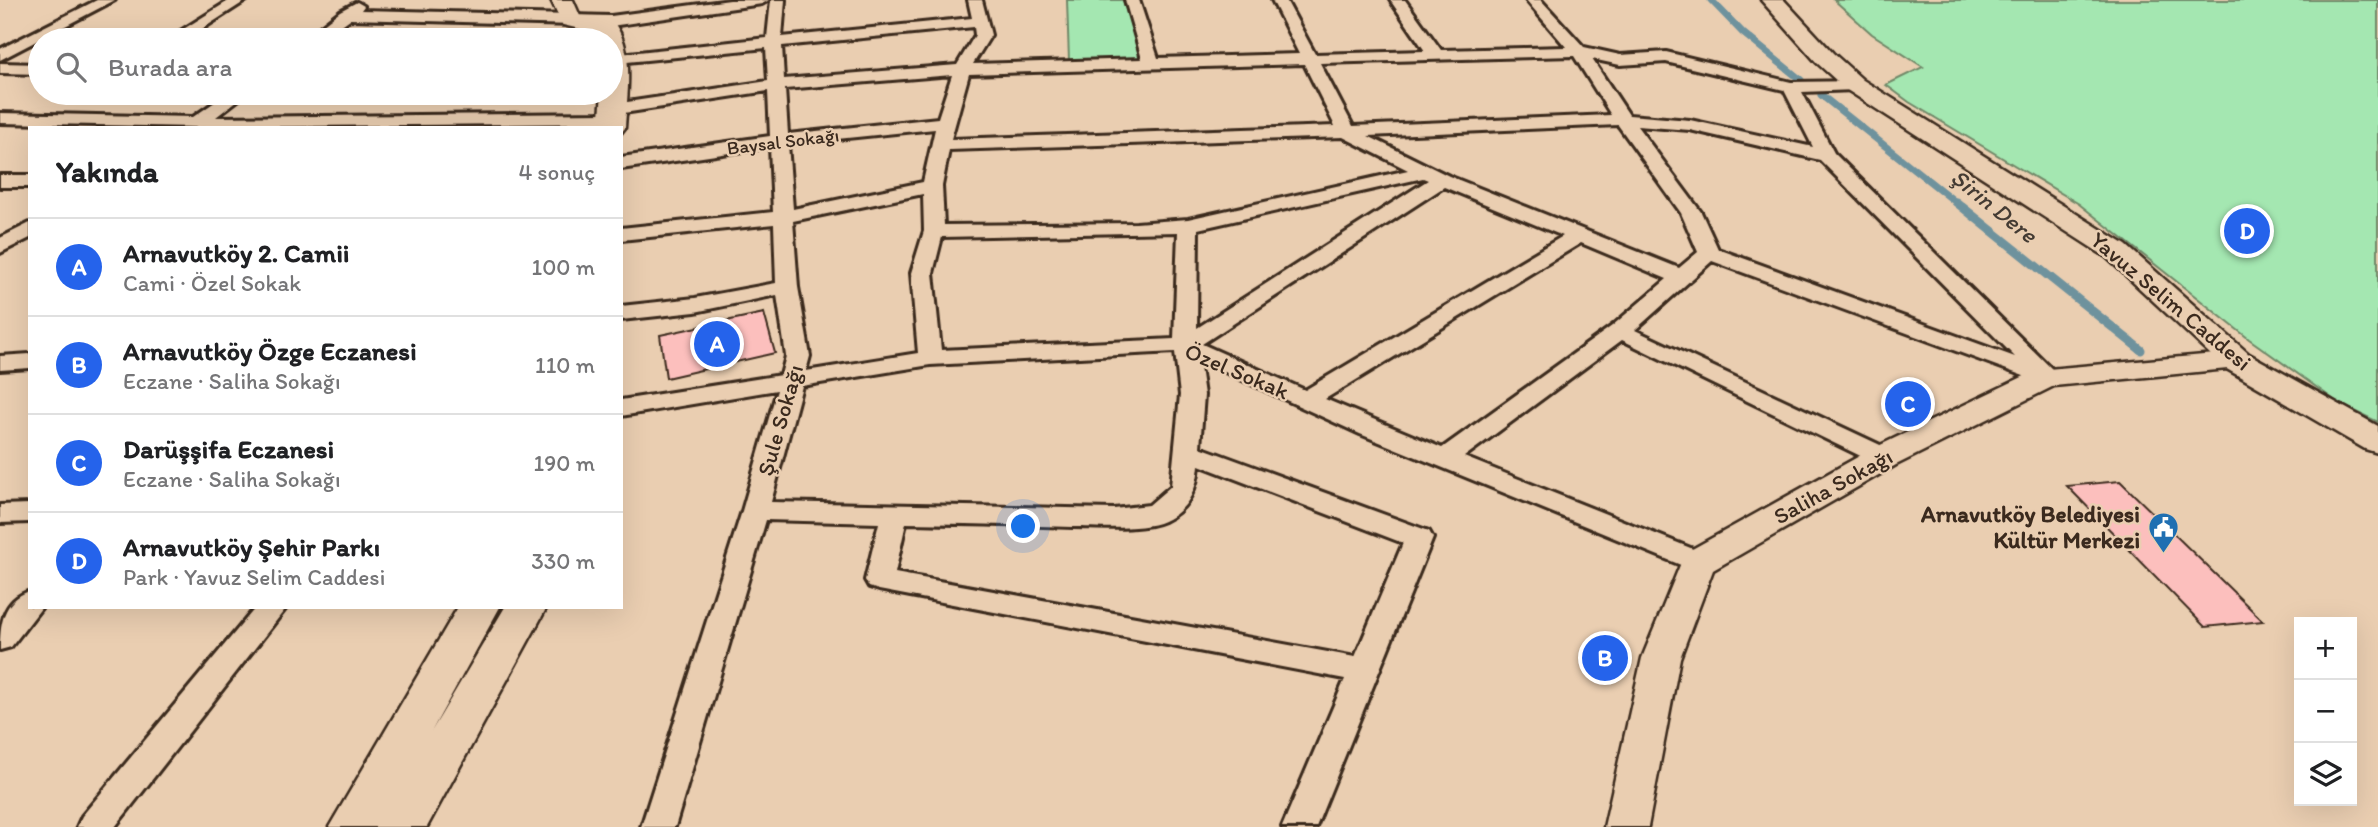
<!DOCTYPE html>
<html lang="tr">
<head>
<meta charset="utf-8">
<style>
  :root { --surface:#fff; --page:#f2f2f2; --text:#202124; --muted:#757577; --line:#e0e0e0; --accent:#2563eb }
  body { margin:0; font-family:Itim,sans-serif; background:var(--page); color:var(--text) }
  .controls { position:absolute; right:21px; bottom:21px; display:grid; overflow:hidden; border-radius:0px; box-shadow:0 7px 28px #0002 }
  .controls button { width:63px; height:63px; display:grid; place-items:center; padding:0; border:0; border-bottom:2px solid var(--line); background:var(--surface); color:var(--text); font:35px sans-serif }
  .you { position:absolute; left:1024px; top:527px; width:24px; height:24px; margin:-18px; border:5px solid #fff; border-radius:50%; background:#1a73e8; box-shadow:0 0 0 10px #1a73e833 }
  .badge { display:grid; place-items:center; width:46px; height:46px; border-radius:50%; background:var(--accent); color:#fff; font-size:23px; font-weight:700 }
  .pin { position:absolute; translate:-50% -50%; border:4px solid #fff; box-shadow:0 2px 7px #0006 }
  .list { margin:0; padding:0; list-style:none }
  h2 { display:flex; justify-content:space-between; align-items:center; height:91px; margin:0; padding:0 28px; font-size:30px }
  h2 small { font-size:23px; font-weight:400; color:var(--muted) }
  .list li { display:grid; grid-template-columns:46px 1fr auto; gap:21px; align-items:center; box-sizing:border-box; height:98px; padding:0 28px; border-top:2px solid var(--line) }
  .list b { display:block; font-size:26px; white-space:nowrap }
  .list p { margin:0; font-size:23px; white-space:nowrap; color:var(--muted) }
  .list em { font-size:23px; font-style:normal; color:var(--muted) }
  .icon { flex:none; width:38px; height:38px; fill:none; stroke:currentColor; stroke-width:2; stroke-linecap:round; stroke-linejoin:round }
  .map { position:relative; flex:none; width:2378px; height:827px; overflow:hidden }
  .search { position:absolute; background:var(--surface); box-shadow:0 7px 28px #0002; left:28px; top:28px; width:595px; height:77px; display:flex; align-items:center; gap:18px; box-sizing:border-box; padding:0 24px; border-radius:38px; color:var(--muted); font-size:26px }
  .panel { position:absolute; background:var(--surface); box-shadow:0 7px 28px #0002; left:28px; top:126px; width:595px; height:483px; border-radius:0px }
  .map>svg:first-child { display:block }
  .green { fill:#a4e7b1; stroke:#708868; stroke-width:2 }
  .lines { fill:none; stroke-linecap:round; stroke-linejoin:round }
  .stream-far1 { stroke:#6e929d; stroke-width:7 }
  .stream { stroke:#6e929d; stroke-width:9 }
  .building { fill:#fcbfbd; stroke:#3b2a1e; stroke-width:2 }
  .minor-casing { stroke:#3b2a1e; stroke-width:6 }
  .tertiary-casing { stroke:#3b2a1e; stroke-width:5 }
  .secondary-casing { stroke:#3b2a1e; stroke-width:5 }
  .minor { fill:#eaceb1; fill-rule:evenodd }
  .tertiary { fill:#eaceb1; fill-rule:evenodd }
  .secondary { fill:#eaceb1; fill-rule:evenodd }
  .labels { text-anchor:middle; stroke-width:5; stroke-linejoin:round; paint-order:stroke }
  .far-street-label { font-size:19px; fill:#3b2a1e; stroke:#eaceb1 }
  .street-label { font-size:23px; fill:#3b2a1e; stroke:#eaceb1 }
  .poi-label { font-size:23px; font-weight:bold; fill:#3b2a1e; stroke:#eaceb1; text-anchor:end }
  .water-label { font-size:24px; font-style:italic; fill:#443b33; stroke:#eaceb1 }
</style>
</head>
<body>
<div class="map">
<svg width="2378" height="827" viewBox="0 0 2378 827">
  <rect width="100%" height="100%" fill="#eaceb1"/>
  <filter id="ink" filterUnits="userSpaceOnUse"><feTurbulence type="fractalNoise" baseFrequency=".0143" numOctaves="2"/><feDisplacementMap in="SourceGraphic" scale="14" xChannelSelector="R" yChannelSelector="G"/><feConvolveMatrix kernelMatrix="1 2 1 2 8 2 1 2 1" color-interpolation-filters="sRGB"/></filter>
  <g filter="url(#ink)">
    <g class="green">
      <polygon points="1067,0 1123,0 1141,59 1069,61"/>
      <polygon points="1834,0 2378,0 2378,422 2340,404 2249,339 2079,204 1909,102 1886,85 1923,67 1872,34"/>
    </g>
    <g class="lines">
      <g class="stream-far1">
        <polyline points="1711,0 1743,33 1801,80"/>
        <polyline points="1821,95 1958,204"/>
      </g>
      <polyline class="stream" points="1956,202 2141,350"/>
    </g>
    <g class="building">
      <polygon points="764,313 775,353 666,378 660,335"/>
      <polygon points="2120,481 2263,621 2205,627 2067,486"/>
    </g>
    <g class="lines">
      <defs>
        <g id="minor">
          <polygon points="97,0 115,0 0,60 0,49"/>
          <polygon points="230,0 247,0 185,40 166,40"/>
          <polygon points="730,0 769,0 762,4 611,26 350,19 321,40 303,40 340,11 357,2 364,6 361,10 611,16"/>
          <path d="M771,0H785L782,37L972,18L968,0H982L991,35L973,64L1142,59L1125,0H1139L1158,58L1299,54L1272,0H1286L1315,54L1425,51L1390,0H1405L1441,50L1566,47L1526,0H1541L1584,47L1620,55L1666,52L1791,82L1861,81L1863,85L1861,89L1855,90L1802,92L1834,153L2060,377L2056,382H2040L1712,261L1635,330L1893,451L1897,457L1893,463L1884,465L1875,463L1622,340L1464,457L1708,555L1712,562L1708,569L1698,572L1360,434L1199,360L1204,395L1200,447L1429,531L1433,538L1316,827H1282L1345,679L879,590L869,587L865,580L879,523L766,520L675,827H641L742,511L777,390L621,416V400L781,375L786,356L777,295L695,312L621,320V306L695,298L776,283L774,224L621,240V228L773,212L770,147L621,169V157L770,136L768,91L617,114L622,118L613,123L197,127L0,123V113L193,117L228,93H247L216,117L608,113L605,109L614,104L768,81L766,48L617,63L611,61V55L767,38ZM974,27L975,35L957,65L784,79L782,46ZM1574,56L1611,115L1353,126L1320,63ZM1592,59L1620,65L1666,62L1784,90L1813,147L1690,120L1629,115ZM1304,64L1335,126L951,139L969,74ZM952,75L938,118L788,134L785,89ZM1618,125L1681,213L1698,252L1679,268L1449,176L1368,136ZM1637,126L1690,130L1820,160L2015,357L1718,249L1701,212ZM935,129L923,182L793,209L788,144ZM1343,137L1408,170L1188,219L1136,223L944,225L942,186L949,150ZM1423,178L1428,180L1197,328L1198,229ZM1444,187L1563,236L1305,390L1202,344ZM923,194L924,231L911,273L918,353L806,371L810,356L798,287L793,221ZM1178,232L1174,339L941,350L933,273L942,237ZM1581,243L1667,279L1612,326L1442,448L1325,399ZM1175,352L1180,395L1171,486L1149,505L1114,509L771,502L802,386L930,365ZM1199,465L1403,543L1355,657L895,573L906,523C962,524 1017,525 1073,527C1097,527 1142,531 1164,521C1188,510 1197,490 1199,465Z"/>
          <polygon points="0,63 40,64 40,74 0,73"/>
          <rect x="0" y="175" width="30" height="12"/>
          <polygon points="30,223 30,238 0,253 0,238"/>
          <polygon points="30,354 30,368 0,370 0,356"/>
          <polygon points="30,504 30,522 0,523 0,505"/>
          <path d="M30,591V607H42L11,647L0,650C0,625 2,600 30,591Z"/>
          <polygon points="256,607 287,607 115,827 77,827 82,816"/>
        </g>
        <polygon id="tertiary" points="2237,352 2248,355 2252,361 2248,367 2054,386 1896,465 1713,570 1680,658 1648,827 1604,827 1642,658 1685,553 1872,449 2037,370"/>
        <g id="secondary">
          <path d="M551,0H573L580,16L615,24C635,54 627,94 625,128L621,133V128H599L602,93H611V40H600L597,33L563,25Z"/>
          <polygon points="1761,0 1784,0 1833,53 1863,80 2126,245 2249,354 2378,426 2378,453 2365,449 2225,368 2106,257 1847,90 1817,63"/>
          <polygon points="458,607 500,607 431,732 505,607 547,607 427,827 329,827"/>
        </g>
      </defs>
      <use href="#minor" class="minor-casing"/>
      <use href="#tertiary" class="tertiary-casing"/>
      <use href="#secondary" class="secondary-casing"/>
      <use href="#minor" class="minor"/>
      <use href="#tertiary" class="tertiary"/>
      <use href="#secondary" class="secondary"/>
    </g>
  </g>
  <defs>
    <symbol id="civic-pin" viewBox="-11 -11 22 30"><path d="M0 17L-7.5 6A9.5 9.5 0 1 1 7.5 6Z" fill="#1f6fb2" stroke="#eaceb1"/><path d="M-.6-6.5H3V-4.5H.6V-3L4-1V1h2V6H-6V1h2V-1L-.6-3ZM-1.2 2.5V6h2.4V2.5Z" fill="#fff"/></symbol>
  </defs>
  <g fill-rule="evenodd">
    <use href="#civic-pin" x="2146" y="510" width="35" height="47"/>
  </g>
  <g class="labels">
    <g class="far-street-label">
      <text transform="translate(783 141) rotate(-7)" y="7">Baysal Sokağı</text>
    </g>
    <g class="street-label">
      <text transform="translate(2171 301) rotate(40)" y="8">Yavuz Selim Caddesi</text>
      <text transform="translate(1237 371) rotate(23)" y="8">Özel Sokak</text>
      <text transform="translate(780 420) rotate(-74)" y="8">Şule Sokağı</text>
      <text transform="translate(1833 486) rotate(-29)" y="8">Saliha Sokağı</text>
    </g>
    <g class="poi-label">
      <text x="2140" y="522">Arnavutköy Belediyesi<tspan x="2140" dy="26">Kültür Merkezi</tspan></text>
    </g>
    <g class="water-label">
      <text transform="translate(1994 206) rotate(39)" y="8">Şirin Dere</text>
    </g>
  </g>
</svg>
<div class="controls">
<button>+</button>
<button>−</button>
<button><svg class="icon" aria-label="layers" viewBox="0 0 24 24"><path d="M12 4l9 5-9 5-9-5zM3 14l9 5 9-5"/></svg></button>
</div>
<div class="you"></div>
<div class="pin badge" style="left:717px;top:344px">A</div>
<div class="pin badge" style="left:1605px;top:658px">B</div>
<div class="pin badge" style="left:1908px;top:404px">C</div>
<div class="pin badge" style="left:2247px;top:231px">D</div>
<div class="search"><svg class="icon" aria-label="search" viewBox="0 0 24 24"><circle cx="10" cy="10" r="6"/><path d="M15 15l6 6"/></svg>Burada ara</div>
<section class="panel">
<h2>Yakında<small>4 sonuç</small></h2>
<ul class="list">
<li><span class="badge">A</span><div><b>Arnavutköy 2. Camii</b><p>Cami · Özel Sokak</p></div><em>100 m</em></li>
<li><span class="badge">B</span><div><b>Arnavutköy Özge Eczanesi</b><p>Eczane · Saliha Sokağı</p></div><em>110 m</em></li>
<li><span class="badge">C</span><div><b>Darüşşifa Eczanesi</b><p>Eczane · Saliha Sokağı</p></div><em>190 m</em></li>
<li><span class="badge">D</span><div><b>Arnavutköy Şehir Parkı</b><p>Park · Yavuz Selim Caddesi</p></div><em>330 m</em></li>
</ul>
</section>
</div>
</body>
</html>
